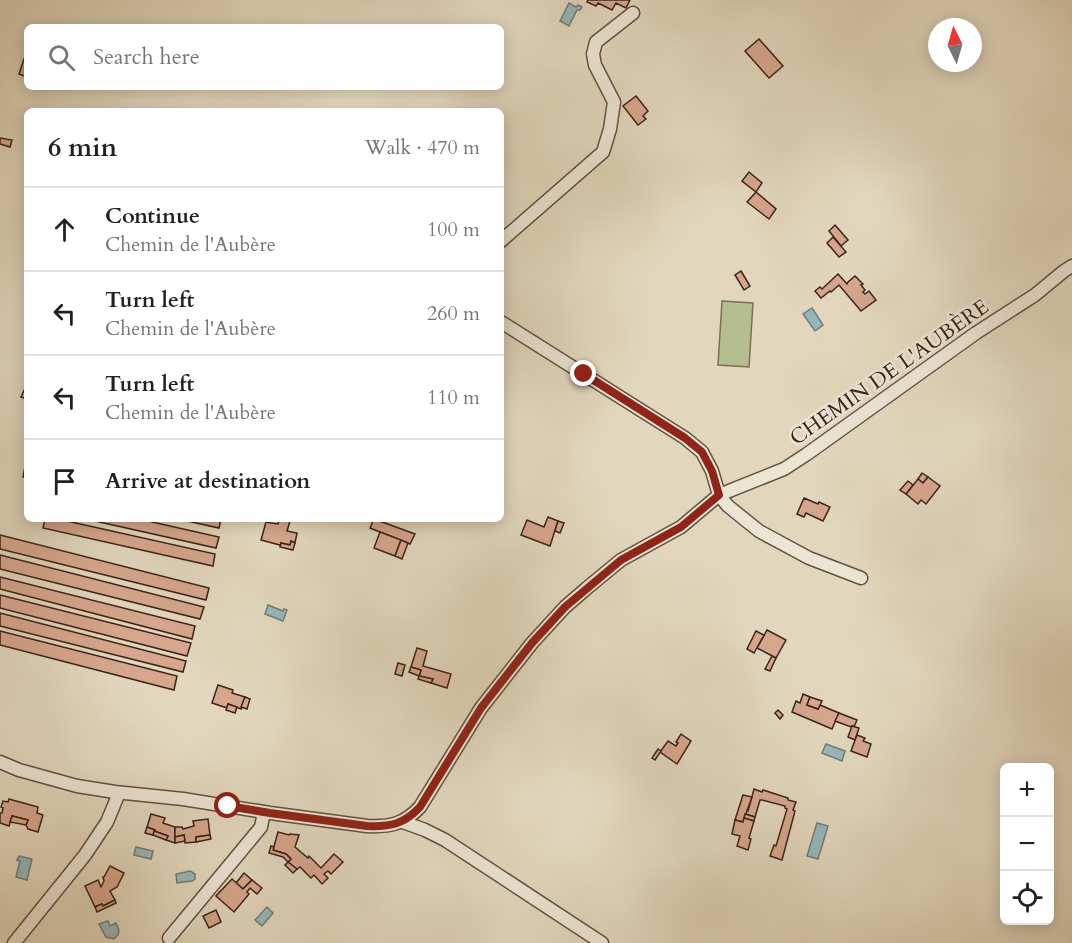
<!DOCTYPE html>
<html lang="en">
<head>
<meta charset="utf-8">
<style>
  :root { --surface:#fff; --page:#f2f2f2; --text:#202124; --muted:#757577; --line:#e0e0e0 }
  body { margin:0; font-family:Cardo,serif; background:var(--page); color:var(--text) }
  .controls { position:absolute; right:18px; bottom:18px; display:grid; overflow:hidden; border-radius:9px; box-shadow:0 3px 15px #0003 }
  .controls button { width:54px; height:54px; display:grid; place-items:center; padding:0; border:0; border-bottom:2px solid var(--line); background:var(--surface); color:var(--text); font:30px sans-serif }
  .compass { position:absolute; left:928px; top:18px; width:54px; height:54px; border-radius:50%; background:var(--surface); box-shadow:0 3px 15px #0003; rotate:355deg }
  .stop { position:absolute; width:18px; height:18px; margin:-14px; border:4px solid #8f2418; border-radius:50%; background:#fff }
  .stop.end { background:#8f2418; border-color:#fff; box-shadow:0 2px 6px #0008 }
  .list { margin:0; padding:0; list-style:none }
  h2 { display:flex; justify-content:space-between; align-items:center; height:78px; margin:0; padding:0 24px; font-size:26px }
  h2 small { font-size:20px; font-weight:400; color:var(--muted) }
  .list li { display:grid; grid-template-columns:39px 1fr auto; gap:18px; align-items:center; box-sizing:border-box; height:84px; padding:0 24px; border-top:2px solid var(--line) }
  .list b { display:block; font-size:22px; white-space:nowrap }
  .list p { margin:0; font-size:20px; white-space:nowrap; color:var(--muted) }
  .list em { font-size:20px; font-style:normal; color:var(--muted) }
  .icon { flex:none; width:33px; height:33px; fill:none; stroke:currentColor; stroke-width:2; stroke-linecap:round; stroke-linejoin:round }
  .map { position:relative; flex:none; width:1072px; height:943px; overflow:hidden }
  .search { position:absolute; background:var(--surface); box-shadow:0 3px 15px #0003; left:24px; top:24px; width:480px; height:66px; display:flex; align-items:center; gap:15px; box-sizing:border-box; padding:0 21px; border-radius:9px; color:var(--muted); font-size:22px }
  .panel { position:absolute; background:var(--surface); box-shadow:0 3px 15px #0003; left:24px; top:108px; width:480px; height:414px; border-radius:9px }
  .map>svg:first-child { display:block }
  .green { fill:#b4be90; stroke:#787054; stroke-width:1.5 }
  .water { fill:#97b8b9; stroke:#727c79; stroke-width:1.5 }
  .building { fill:#d6a68d; stroke:#3b2318; stroke-width:1.5 }
  .lines { fill:none; stroke-linecap:round; stroke-linejoin:round }
  .minor-casing { stroke:#655041; stroke-width:15 }
  .minor { stroke:#ece5d4; stroke-width:12 }
  .route { stroke:#8f2418; stroke-width:8 }
  .labels { text-anchor:middle; stroke-width:5; stroke-linejoin:round; paint-order:stroke }
  .street-label { font-size:21px; fill:#3b2318; stroke:#ece5d4 }
</style>
</head>
<body>
<div class="map">
<svg width="1072" height="943" viewBox="0 0 1072 943">
  <rect width="100%" height="100%" fill="#e2d7bd"/>
  <filter id="stains"><feTurbulence type="fractalNoise" baseFrequency=".00333" numOctaves="4"/><feColorMatrix values="0 0 0 0 .2 0 0 0 0 .09 0 0 0 0 .02 0 0 0 .5 -.17"/></filter>
  <radialGradient id="worn" r=".72"><stop offset=".6" stop-color="#630" stop-opacity="0"/><stop offset="1" stop-color="#630" stop-opacity=".3"/></radialGradient>
  <polygon class="green" points="722,301 753,303 749,367 718,365"/>
  <g class="water">
    <polygon points="569,3 576,7 578,5 582,7 580,10 577,10 569,26 560,21"/>
    <polygon points="812,308 823,325 815,331 803,314"/>
    <polygon points="268,605 283,611 284,609 287,610 283,621 265,614"/>
    <polygon points="826,744 845,751 842,761 822,753"/>
    <polygon points="817,823 828,826 818,859 807,856"/>
    <polygon points="136,847 153,851 151,859 134,855"/>
    <polygon points="19,856 32,859 27,880 16,877 20,861 17,860"/>
    <polygon points="190,871 195,874 195,879 192,881 177,883 176,874"/>
    <polygon points="267,907 273,913 262,926 255,920"/>
    <polygon points="108,921 110,926 116,923 119,930 118,935 114,939 106,937 99,924"/>
  </g>
  <g class="building">
    <polygon points="588,0 630,0 626,8 616,3 612,10 598,3 596,6 587,2"/>
    <polygon points="759,39 783,66 769,78 745,51"/>
    <polygon points="24,59 27,60 27,77 19,74"/>
    <polygon points="636,96 648,111 643,116 646,119 638,125 623,106"/>
    <polygon points="0,138 12,140 10,147 0,144"/>
    <polygon points="749,172 762,183 756,192 742,181"/>
    <polygon points="756,192 776,209 769,219 747,202"/>
    <polygon points="835,225 848,240 841,246 829,231"/>
    <polygon points="833,237 846,252 839,257 827,243"/>
    <polygon points="741,271 750,286 744,290 735,275"/>
    <polygon points="838,274 847,284 848,282 855,276 863,284 861,285 865,290 863,292 865,294 869,291 876,300 861,311 839,285 831,292 830,291 821,298 815,291 820,287 822,289"/>
    <polygon points="27,384 27,399 21,397"/>
    <polygon points="27,456 27,478 23,477"/>
    <polygon points="922,473 928,477 923,483 918,479"/>
    <polygon points="928,477 940,486 926,504 921,500 918,504 906,494 918,479 923,483"/>
    <polygon points="908,481 913,485 906,494 900,490"/>
    <polygon points="804,498 818,504 819,502 830,507 823,521 806,513 804,517 797,514"/>
    <polygon points="548,517 558,521 550,546 521,535 527,520 544,527"/>
    <polygon points="45,519 58,519 215,554 213,566 43,528"/>
    <polygon points="86,519 139,519 219,537 216,548"/>
    <polygon points="178,519 221,519 219,528"/>
    <polygon points="279,519 290,521 287,531 297,533 295,543 291,541 290,545 281,543 280,545 261,540 266,522 278,524"/>
    <polygon points="374,519 415,534 410,544 370,528"/>
    <polygon points="558,521 564,523 560,533 555,531"/>
    <polygon points="380,532 401,540 395,556 374,548"/>
    <polygon points="0,535 209,588 206,600 0,549"/>
    <polygon points="401,540 408,543 402,559 395,556"/>
    <polygon points="291,541 295,543 293,550 280,547 281,543 290,545"/>
    <polygon points="0,555 204,607 200,619 0,569"/>
    <polygon points="0,577 195,626 192,639 0,589"/>
    <polygon points="0,595 191,643 187,656 0,608"/>
    <polygon points="0,613 186,661 183,672 0,626"/>
    <polygon points="767,630 786,640 776,658 757,648"/>
    <polygon points="0,631 177,676 174,690 0,645"/>
    <polygon points="756,631 764,635 754,653 747,649"/>
    <polygon points="417,648 427,651 423,666 451,674 447,688 431,683 433,679 419,676 421,670 411,667"/>
    <polygon points="772,656 776,658 770,671 765,669"/>
    <polygon points="398,663 405,665 402,676 395,674"/>
    <polygon points="411,667 421,670 419,676 409,672"/>
    <polygon points="419,676 433,679 431,683 418,679"/>
    <polygon points="218,685 233,690 232,693 245,697 241,709 228,704 227,708 212,703"/>
    <polygon points="803,694 810,697 807,705 818,709 820,705 839,713 832,729 792,712 796,701 800,703"/>
    <polygon points="245,697 250,699 247,709 241,707"/>
    <polygon points="810,697 822,701 818,709 807,705"/>
    <polygon points="228,704 237,707 235,713 226,710"/>
    <polygon points="778,710 783,715 780,719 775,713"/>
    <polygon points="839,713 857,720 854,727 852,726 851,727 835,721"/>
    <polygon points="852,726 859,728 855,740 848,737"/>
    <polygon points="681,734 691,741 677,764 660,752 668,741 676,746 678,743 676,742"/>
    <polygon points="857,735 865,738 863,741 871,744 867,757 851,751"/>
    <polygon points="658,749 661,751 655,760 652,758"/>
    <polygon points="754,789 762,792 763,790 788,798 788,800 796,802 793,810 795,811 782,860 770,856 774,845 776,846 787,809 785,808 785,806 762,800 760,800 755,817 745,814 746,810 748,811"/>
    <polygon points="743,795 752,797 743,822 735,820"/>
    <polygon points="9,799 38,807 37,813 43,815 38,832 28,829 26,825 28,820 12,816 9,826 0,823 0,813 2,813 3,808 1,807 3,801 8,802"/>
    <polygon points="151,814 165,818 163,823 175,827 175,843 166,840 168,836 154,831 155,830 147,827"/>
    <polygon points="745,814 755,817 754,821 744,818"/>
    <polygon points="12,816 28,820 26,825 10,822"/>
    <polygon points="744,818 754,821 749,838 751,839 748,850 737,846 740,836 732,834 735,820 743,822"/>
    <polygon points="208,819 210,835 196,837 196,842 185,843 184,835 175,837 175,827 182,827 183,829 194,826 193,821"/>
    <polygon points="147,827 155,830 153,835 145,833"/>
    <polygon points="154,831 168,836 166,840 153,835"/>
    <polygon points="278,832 289,835 290,834 299,835 295,847 308,858 309,856 321,868 334,854 343,862 331,874 328,871 324,874 328,878 322,884 314,875 311,878 300,867 297,869 288,862 291,859 286,854 273,850"/>
    <polygon points="184,835 185,841 175,843 175,837"/>
    <polygon points="210,835 211,839 196,842 196,837"/>
    <polygon points="271,846 274,847 273,850 286,854 291,859 288,862 283,857 269,853"/>
    <polygon points="288,862 297,869 293,873 285,865"/>
    <polygon points="110,866 124,873 117,887 110,891 115,900 103,906 102,904 95,907 85,886 98,880 101,887 104,881 103,877 104,877"/>
    <polygon points="244,873 252,880 243,889 236,883"/>
    <polygon points="232,879 243,889 252,880 262,888 257,894 250,888 247,892 249,894 234,912 216,896"/>
    <polygon points="115,900 116,903 97,912 95,907 102,904 103,906"/>
    <polygon points="216,910 221,922 209,928 203,916"/>
  </g>
  <g class="lines">
    <defs>
      <g id="minor">
        <polyline points="501,241 603,152 610,129 614,102 595,65 593,54 596,42 633,13"/>
        <polyline points="501,322 685,438 702,452 712,471 719,495 728,506 759,531 809,558 861,578"/>
        <path d="M0,762L19,770L77,786L115,792L183,799L270,813L367,826C391,827 404,824 420,807L481,708L532,643L565,607L587,588L621,560L681,527L719,495L784,469L807,454L976,333L1035,295L1064,271L1072,266"/>
        <polyline points="403,822 425,830 445,840 602,943"/>
        <polyline points="169,938 261,827 264,812"/>
        <polyline points="14,943 85,855 107,822 119,793"/>
      </g>
    </defs>
    <use href="#minor" class="minor-casing"/>
    <use href="#minor" class="minor"/>
  </g>
  <g class="lines">
    <path class="route" d="M228,806L270,813L367,826C391,827 404,824 420,807L481,708L532,643L565,607L621,560L681,527L719,495L712,471L702,452L685,438L584,374"/>
  </g>
  <g class="labels">
    <g class="street-label">
      <text transform="translate(889 372) rotate(-35)" y="7">CHEMIN DE L'AUBÈRE</text>
    </g>
  </g>
  <rect width="100%" height="100%" filter="url(#stains)"/>
  <rect width="100%" height="100%" fill="url(#worn)"/>
</svg>
<div class="controls">
<button>+</button>
<button>−</button>
<button><svg class="icon" aria-label="locate" viewBox="0 0 24 24"><circle cx="12" cy="12" r="6"/><path d="M12 2v4M12 18v4M2 12h4M18 12h4"/></svg></button>
</div>
<svg class="compass" viewBox="-18 -18 36 36"><path d="M0-13l5 13h-10z" fill="#e53935"/><path d="M0 13l5-13h-10z" fill="#757577"/></svg>
<div class="stop" style="left:228px;top:806px"></div>
<div class="stop end" style="left:584px;top:374px"></div>
<div class="search"><svg class="icon" aria-label="search" viewBox="0 0 24 24"><circle cx="10" cy="10" r="6"/><path d="M15 15l6 6"/></svg>Search here</div>
<section class="panel">
<h2>6 min<small>Walk · 470 m</small></h2>
<ul class="list">
<li><svg class="icon" aria-label="ahead" viewBox="0 0 24 24"><path d="M12 20V5M6 11l6-6 6 6"/></svg><div><b>Continue</b><p>Chemin de l'Aubère</p></div><em>100 m</em></li>
<li><svg class="icon" aria-label="left" viewBox="0 0 24 24"><path d="M17 20v-9H6M10 6l-5 5 5 5"/></svg><div><b>Turn left</b><p>Chemin de l'Aubère</p></div><em>260 m</em></li>
<li><svg class="icon" aria-label="left" viewBox="0 0 24 24"><path d="M17 20v-9H6M10 6l-5 5 5 5"/></svg><div><b>Turn left</b><p>Chemin de l'Aubère</p></div><em>110 m</em></li>
<li><svg class="icon" aria-label="arrive" viewBox="0 0 24 24"><path d="M6 21V4h12l-3 4 3 4H6"/></svg><div><b>Arrive at destination</b></div></li>
</ul>
</section>
</div>
</body>
</html>
